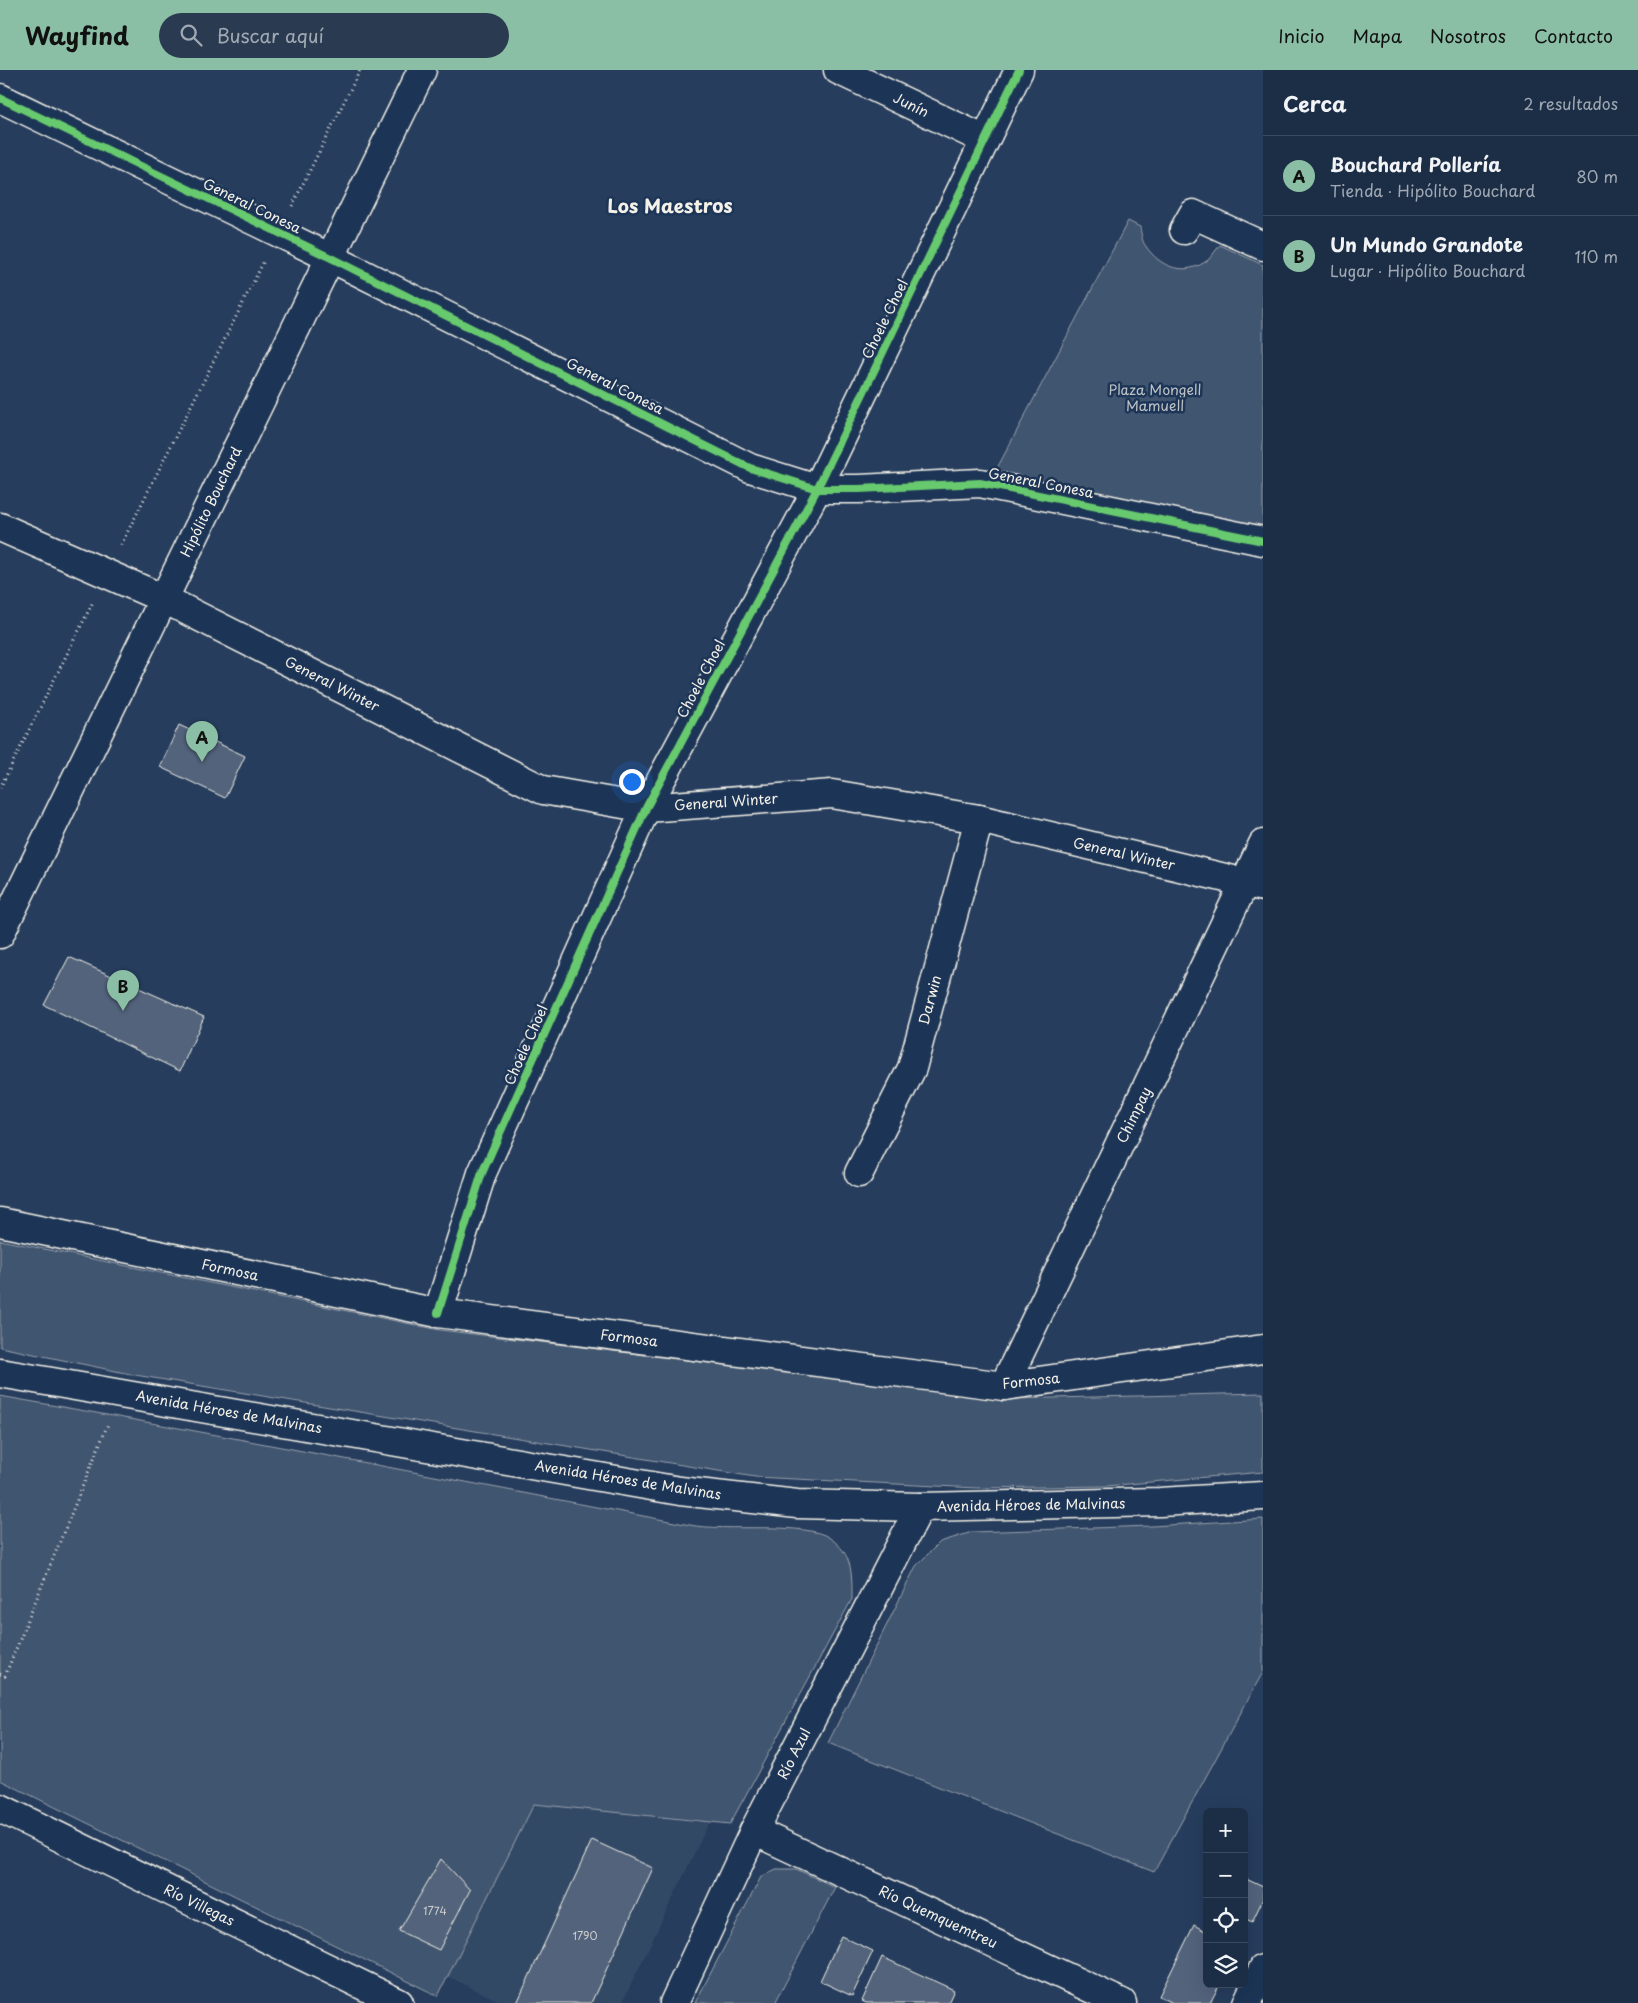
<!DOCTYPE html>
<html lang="es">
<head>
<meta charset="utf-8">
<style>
  :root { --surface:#1c2e46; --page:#293a51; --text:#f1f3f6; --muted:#a0a8b3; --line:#3a4a5f; --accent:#8abfa5 }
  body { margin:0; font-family:"Playpen Sans",sans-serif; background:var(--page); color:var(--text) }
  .controls { position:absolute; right:15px; bottom:15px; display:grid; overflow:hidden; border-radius:8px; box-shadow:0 5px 20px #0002 }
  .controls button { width:45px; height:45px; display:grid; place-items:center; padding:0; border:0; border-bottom:1px solid var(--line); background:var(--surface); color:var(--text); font:25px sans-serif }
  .you { position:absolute; left:631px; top:711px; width:18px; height:18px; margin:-12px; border:4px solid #fff; border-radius:50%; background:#1a73e8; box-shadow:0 0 0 8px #1a73e833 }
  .badge { display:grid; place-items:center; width:32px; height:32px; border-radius:50%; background:var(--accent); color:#111; font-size:16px; font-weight:700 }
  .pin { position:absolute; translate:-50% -41px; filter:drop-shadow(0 1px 2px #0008) }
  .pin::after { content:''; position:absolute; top:26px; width:18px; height:15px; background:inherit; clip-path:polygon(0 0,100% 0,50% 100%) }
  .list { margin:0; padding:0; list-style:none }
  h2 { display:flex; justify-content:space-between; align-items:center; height:65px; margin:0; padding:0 20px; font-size:21px }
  h2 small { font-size:16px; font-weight:400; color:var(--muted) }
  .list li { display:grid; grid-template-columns:32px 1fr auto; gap:15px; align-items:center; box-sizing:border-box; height:80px; padding:0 20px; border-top:1px solid var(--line) }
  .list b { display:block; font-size:19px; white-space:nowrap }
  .list p { margin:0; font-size:16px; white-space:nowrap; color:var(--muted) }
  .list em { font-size:16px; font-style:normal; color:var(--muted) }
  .icon { flex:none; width:28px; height:28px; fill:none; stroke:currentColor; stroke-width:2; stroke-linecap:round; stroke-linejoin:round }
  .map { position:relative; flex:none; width:1263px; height:1933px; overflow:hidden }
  header { display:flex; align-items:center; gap:30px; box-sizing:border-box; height:70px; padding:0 25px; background:var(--accent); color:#111 }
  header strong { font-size:24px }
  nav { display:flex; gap:28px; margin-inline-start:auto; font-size:18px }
  .search { width:350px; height:45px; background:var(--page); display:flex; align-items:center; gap:12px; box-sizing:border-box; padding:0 18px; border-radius:28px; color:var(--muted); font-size:19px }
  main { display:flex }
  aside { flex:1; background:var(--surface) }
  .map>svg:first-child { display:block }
  .built { fill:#334966 }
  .green { fill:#40546f; stroke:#9aa2ac }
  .building { fill:#52647b; stroke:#f4f1e8 }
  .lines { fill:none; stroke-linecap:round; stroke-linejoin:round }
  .street-casing { stroke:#f4f1e8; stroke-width:31 }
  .secondary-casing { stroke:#f4f1e8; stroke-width:31 }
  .path { stroke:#f4f1e8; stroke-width:3; stroke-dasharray:1 4; stroke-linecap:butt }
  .street { stroke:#1d3557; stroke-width:28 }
  .secondary { stroke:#1d3557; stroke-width:28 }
  .cycleway-casing { stroke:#1d3557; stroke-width:11 }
  .cycleway { stroke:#67ca6e; stroke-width:8 }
  .labels { text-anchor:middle; stroke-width:5; stroke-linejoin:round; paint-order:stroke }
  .number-label { font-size:11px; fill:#cccecd }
  .street-label { font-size:14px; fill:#f4f1e8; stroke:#1d3557 }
  .park-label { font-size:14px; fill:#bec2c4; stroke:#1d3557 }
  .district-label { font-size:19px; font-weight:bold; fill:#f4f1e8; stroke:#1d3557 }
</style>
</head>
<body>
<header>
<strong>Wayfind</strong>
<div class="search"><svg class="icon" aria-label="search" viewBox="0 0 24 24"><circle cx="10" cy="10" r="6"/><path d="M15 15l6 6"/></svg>Buscar aquí</div>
<nav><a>Inicio</a><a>Mapa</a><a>Nosotros</a><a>Contacto</a></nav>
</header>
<main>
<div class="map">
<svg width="1263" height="1933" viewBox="0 0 1263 1933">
  <rect width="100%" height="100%" fill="#263d5d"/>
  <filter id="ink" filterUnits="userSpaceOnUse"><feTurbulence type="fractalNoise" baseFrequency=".02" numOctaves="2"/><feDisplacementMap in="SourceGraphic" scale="10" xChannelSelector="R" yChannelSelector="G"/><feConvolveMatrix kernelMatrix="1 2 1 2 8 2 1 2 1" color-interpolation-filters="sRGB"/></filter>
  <g filter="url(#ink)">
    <polygon class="built" points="534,1734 709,1753 622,1933 503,1933 447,1906"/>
    <g class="green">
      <path d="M1128,151L1140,157C1141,163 1142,171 1145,175C1160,198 1185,207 1208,190C1212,186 1216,180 1220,175L1263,195V460L994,404Z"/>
      <polygon points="0,1170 440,1260 1010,1329 1263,1323 1263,1402 1106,1416 977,1418 755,1407 135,1305 0,1277"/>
      <path d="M0,1326C230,1366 460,1411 690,1455C724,1462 806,1451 830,1468C853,1484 852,1504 852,1529L730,1754L534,1734L438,1926L0,1710Z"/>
      <polygon points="1263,1449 1263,1602 1154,1802 828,1673 916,1496 940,1472 972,1462 1152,1456"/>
      <polygon points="776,1799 796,1799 835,1817 775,1933 695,1933 761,1807"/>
    </g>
    <g class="building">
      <polygon points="179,655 245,686 225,728 160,697"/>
      <polygon points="69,887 204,947 180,1001 44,935"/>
      <polygon points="592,1770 653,1798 591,1933 517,1933"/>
      <polygon points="441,1789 470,1820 439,1880 399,1861"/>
      <polygon points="1244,1808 1263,1817 1263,1829 1252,1852 1244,1848"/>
      <polygon points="1194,1855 1207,1862 1207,1914 1220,1914 1210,1933 1173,1933 1159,1926"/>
      <polygon points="841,1866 873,1881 852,1926 820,1911"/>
      <polygon points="882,1887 954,1920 948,1933 866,1933 862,1931"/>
    </g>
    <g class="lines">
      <defs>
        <g id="street">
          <polyline points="838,0 985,70"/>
          <polyline points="0,28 331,188 750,398 817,419 859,419 980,413 1263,471"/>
          <polyline points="1184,160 1193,144 1263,176"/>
          <polyline points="0,457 164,529 543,720 646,738 832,724 979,749 1263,817"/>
          <polyline points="859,1103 912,998 979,749"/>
          <polyline points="0,1152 438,1243 1004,1316 1263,1279"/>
          <polyline points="438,1243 482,1103 646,738 817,419 1019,0"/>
          <polyline points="1004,1316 1263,774"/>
          <polyline points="0,1738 399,1933"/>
          <polyline points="754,1761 1122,1933"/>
          <polyline points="1247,1933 1263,1899"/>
        </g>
        <g id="secondary">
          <polyline points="0,864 422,0"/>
          <polyline points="0,1303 680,1421 797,1434 920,1437 1160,1432 1263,1426"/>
          <polyline points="674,1933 754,1761 920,1437"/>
        </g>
      </defs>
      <use href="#street" class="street-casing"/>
      <use href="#secondary" class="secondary-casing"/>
      <g class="path">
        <polyline points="292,136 360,0"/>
        <polyline points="121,475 264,191"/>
        <polyline points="0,718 93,532"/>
        <polyline points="0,1604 5,1606 108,1354"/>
      </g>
      <use href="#street" class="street"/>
      <use href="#secondary" class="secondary"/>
      <defs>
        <g id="cycleway">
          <polyline points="0,28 331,188 750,398 817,419 859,419 980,413 1263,471"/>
          <polyline points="438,1243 482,1103 646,738 817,419 1019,0"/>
        </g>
      </defs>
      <use href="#cycleway" class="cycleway-casing"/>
      <use href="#cycleway" class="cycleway"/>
    </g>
  </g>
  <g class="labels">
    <g class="number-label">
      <text x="435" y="1845">1774</text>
      <text x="585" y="1870">1790</text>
    </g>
    <g class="street-label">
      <text transform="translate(911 35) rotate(26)" y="5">Junín</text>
      <text transform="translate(252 136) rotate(26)" y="5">General Conesa</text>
      <text transform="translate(885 249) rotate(-64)" y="5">Choele Choel</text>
      <text transform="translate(615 316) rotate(27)" y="5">General Conesa</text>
      <text transform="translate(1041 413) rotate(11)" y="5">General Conesa</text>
      <text transform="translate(211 432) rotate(-64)" y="5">Hipólito Bouchard</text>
      <text transform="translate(701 609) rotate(-62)" y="5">Choele Choel</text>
      <text transform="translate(332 614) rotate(27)" y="5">General Winter</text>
      <text transform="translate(726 732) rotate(-4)" y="5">General Winter</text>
      <text transform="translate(1124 784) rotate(13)" y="5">General Winter</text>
      <text transform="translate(930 930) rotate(-75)" y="5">Darwin</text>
      <text transform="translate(526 975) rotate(-66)" y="5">Choele Choel</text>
      <text transform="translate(1134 1045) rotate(-64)" y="5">Chimpay</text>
      <text transform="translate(230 1200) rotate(12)" y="5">Formosa</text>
      <text transform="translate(629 1268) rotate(7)" y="5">Formosa</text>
      <text transform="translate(1031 1311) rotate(-6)" y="5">Formosa</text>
      <text transform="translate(229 1342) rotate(10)" y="5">Avenida Héroes de Malvinas</text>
      <text transform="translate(628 1410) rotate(9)" y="5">Avenida Héroes de Malvinas</text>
      <text transform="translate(1031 1435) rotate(-1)" y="5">Avenida Héroes de Malvinas</text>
      <text transform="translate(794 1684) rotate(-63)" y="5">Río Azul</text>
      <text transform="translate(199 1835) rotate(26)" y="5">Río Villegas</text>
      <text transform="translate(938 1847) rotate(25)" y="5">Río Quemquemtreu</text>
    </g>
    <g class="park-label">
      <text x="1155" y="325">Plaza Mongell<tspan x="1155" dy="16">Mamuell</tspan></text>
    </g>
    <g class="district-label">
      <text x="670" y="143">Los Maestros</text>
    </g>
  </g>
</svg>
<div class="controls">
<button>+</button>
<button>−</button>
<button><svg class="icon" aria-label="locate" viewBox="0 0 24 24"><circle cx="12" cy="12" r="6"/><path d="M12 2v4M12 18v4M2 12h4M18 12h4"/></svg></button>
<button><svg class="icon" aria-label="layers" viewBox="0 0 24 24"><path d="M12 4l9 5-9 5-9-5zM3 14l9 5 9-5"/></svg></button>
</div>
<div class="you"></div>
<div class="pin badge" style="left:202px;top:692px">A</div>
<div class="pin badge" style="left:123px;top:941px">B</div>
</div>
<aside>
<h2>Cerca<small>2 resultados</small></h2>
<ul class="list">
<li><span class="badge">A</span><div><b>Bouchard Pollería</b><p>Tienda · Hipólito Bouchard</p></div><em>80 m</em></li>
<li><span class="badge">B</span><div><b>Un Mundo Grandote</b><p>Lugar · Hipólito Bouchard</p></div><em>110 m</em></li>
</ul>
</aside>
</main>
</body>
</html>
